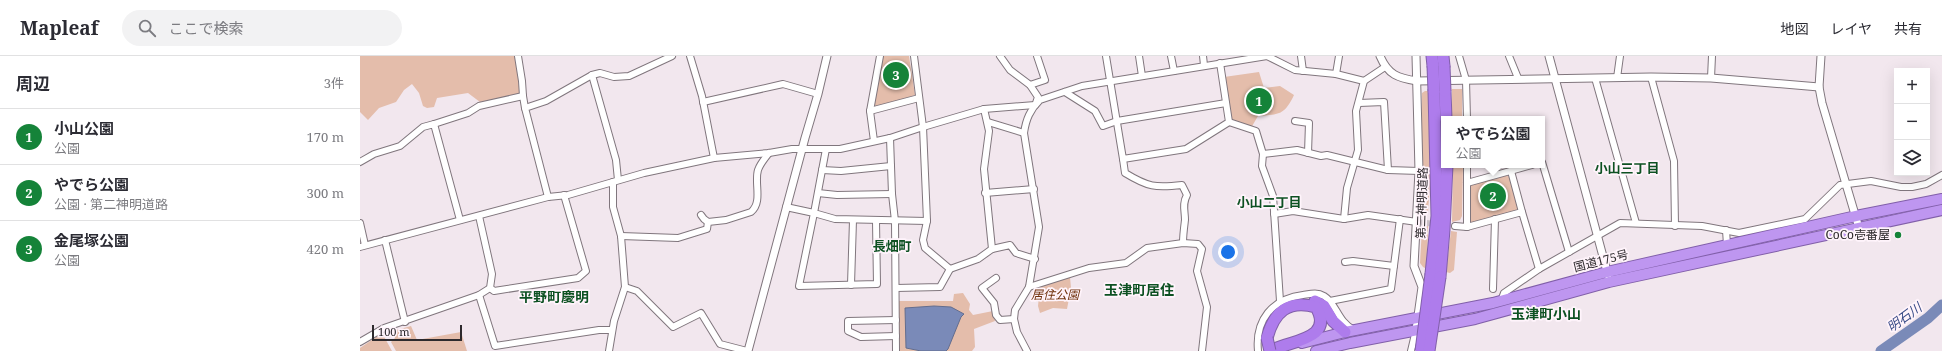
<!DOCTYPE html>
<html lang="ja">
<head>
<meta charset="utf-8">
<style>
  :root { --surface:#fff; --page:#f2f2f3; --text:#2b2b33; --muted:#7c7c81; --line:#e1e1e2; --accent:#158339 }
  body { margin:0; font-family:"Noto Serif","Noto Sans JP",serif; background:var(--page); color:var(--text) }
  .controls { position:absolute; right:12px; top:12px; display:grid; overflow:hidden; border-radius:0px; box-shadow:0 4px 16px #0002 }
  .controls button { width:36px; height:36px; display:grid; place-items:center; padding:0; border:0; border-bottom:1px solid var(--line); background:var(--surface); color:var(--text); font:20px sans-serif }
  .scale { position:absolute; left:12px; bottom:10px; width:90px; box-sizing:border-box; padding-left:4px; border:2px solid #2e2a2d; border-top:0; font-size:11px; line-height:14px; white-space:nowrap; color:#2e2a2d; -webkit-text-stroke:3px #fff4fb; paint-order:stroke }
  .you { position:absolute; left:868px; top:196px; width:14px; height:14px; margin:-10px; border:3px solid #fff; border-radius:50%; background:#1a73e8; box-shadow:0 0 0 6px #1a73e833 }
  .badge { display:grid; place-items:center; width:26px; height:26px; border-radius:50%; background:var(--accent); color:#fff; font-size:13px; font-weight:700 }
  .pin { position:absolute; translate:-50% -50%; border:2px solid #fff; box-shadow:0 1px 4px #0006 }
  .popup { position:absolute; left:1081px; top:60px; width:104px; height:52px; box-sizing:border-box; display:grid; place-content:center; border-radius:0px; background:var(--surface); filter:drop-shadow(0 1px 3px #0005); font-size:13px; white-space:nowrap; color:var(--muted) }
  .popup b { font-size:15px; color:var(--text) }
  .popup::after { content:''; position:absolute; left:50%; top:100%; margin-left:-8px; border:8px solid transparent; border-top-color:var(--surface) }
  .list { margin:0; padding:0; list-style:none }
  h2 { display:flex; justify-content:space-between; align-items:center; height:52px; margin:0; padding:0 16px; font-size:17px }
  h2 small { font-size:13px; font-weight:400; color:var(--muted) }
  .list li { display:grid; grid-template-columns:26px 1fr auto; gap:12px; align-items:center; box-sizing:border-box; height:56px; padding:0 16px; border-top:1px solid var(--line) }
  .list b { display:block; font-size:15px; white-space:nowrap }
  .list p { margin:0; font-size:13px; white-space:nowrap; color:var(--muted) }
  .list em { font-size:13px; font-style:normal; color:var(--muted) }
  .icon { flex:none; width:22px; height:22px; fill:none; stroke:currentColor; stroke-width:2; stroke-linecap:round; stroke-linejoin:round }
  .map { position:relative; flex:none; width:1582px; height:295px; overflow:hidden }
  header { display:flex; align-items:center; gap:24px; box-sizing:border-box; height:56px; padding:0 20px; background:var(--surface); border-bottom:1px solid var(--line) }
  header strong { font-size:19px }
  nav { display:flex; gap:22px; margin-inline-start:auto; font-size:14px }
  .search { width:280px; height:36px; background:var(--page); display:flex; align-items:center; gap:10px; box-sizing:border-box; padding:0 14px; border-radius:22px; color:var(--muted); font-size:15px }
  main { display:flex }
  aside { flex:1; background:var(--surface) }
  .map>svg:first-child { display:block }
  .green { fill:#e4bdab }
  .water { fill:#7a8ab8; stroke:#636d8e }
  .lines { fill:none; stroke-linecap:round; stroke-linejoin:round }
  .river { stroke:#7a8ab8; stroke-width:11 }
  .minor-tunnel { stroke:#cbc1c7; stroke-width:6; stroke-dasharray:6 3; stroke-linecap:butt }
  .minor-casing { stroke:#80767d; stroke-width:8 }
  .tertiary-casing { stroke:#80767d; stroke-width:9 }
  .trunk-casing { stroke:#815fa9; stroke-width:12 }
  .motorway-casing { stroke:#815fa9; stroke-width:13 }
  .minor { stroke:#fff; stroke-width:6 }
  .tertiary { stroke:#fff; stroke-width:7 }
  .trunk { stroke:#be96f0; stroke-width:10 }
  .motorway { stroke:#ae7cec; stroke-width:11 }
  .motorway-bridge-casing { stroke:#815fa9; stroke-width:13; stroke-linecap:butt }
  .motorway-bridge { stroke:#ae7cec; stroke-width:11 }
  .poi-dot { fill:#158339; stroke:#fff4fb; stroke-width:1.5 }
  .labels { text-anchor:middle; stroke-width:3.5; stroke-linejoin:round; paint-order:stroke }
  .street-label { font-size:12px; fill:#2e2a2d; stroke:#fff4fb }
  .poi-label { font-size:12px; fill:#2e2a2d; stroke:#fff4fb; text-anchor:end }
  .park-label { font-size:12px; font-style:italic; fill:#6f300b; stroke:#fff4fb }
  .neighbourhood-label { font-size:13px; font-weight:bold; fill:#0d5122; stroke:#fff4fb }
  .water-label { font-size:13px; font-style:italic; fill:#394c87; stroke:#fff4fb }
  .quarter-label { font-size:14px; font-weight:bold; fill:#0d5122; stroke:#fff4fb }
</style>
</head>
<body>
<header>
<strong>Mapleaf</strong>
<div class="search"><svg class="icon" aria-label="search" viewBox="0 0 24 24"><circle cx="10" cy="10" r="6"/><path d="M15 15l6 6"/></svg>ここで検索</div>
<nav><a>地図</a><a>レイヤ</a><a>共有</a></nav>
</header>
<main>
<aside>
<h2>周辺<small>3件</small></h2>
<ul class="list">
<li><span class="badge">1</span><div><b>小山公園</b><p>公園</p></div><em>170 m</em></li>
<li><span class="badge">2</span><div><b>やでら公園</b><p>公園 · 第二神明道路</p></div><em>300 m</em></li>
<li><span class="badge">3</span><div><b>金尾塚公園</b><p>公園</p></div><em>420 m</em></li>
</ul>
</aside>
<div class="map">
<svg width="1582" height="295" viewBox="0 0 1582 295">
  <rect width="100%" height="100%" fill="#f2e7ee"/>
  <g class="green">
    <polygon points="0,0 155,0 160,38 120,46 108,37 77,42 74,51 67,52 63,50 59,37 52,28 44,34 36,46 19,52 8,64 0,56"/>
    <polygon points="523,0 549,0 555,39 517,52 514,51"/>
    <path d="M899,16L904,32L920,30L934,39C924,60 919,58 898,60L891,72L874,65L871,62L864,21Z"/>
    <rect x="1092" y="33" width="10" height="30"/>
    <path d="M1065,35H1069C1071,76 1071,117 1068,157H1063L1061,153L1062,37Z"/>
    <polygon points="1093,109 1103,109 1102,160 1100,164 1092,166"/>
    <polygon points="1146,119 1151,122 1158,151 1156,155 1112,167 1110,165 1110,129"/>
    <polygon points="1065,170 1068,170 1067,213 1063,211 1060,207 1062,172"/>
    <polygon points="1091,175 1097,176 1094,214 1090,217 1086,216"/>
    <polygon points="710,221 711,232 707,253 693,252 680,257 678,250 680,230"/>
    <polygon points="603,237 610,248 609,254 613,259 633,255 635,265 614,273 615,291 612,295 539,295 539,245 593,245 594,238"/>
    <polygon points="51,270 57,284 101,276 107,295 36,295 31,286 35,282 33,275"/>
    <polygon points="22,277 32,295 0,295 0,292"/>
  </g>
  <polygon class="water" points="574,250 591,251 604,258 601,261 588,293 586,295 561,295 546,292 545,252"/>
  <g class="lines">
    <polyline class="river" points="1521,295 1568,262 1582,249"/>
    <polyline class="minor-tunnel" points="1057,166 1095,170"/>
    <defs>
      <g id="minor">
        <polyline points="158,0 162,25 163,40"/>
        <polyline points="330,0 342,40 354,102"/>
        <polyline points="640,0 650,14 670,29 678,41 676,47"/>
        <polyline points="746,0 763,103 826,93 869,66 860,7"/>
        <polyline points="779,0 782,20"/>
        <polyline points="811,0 814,15"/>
        <polyline points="843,0 844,9"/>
        <polyline points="907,0 935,14 976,18 1004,25"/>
        <polyline points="941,0 943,15"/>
        <polyline points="1099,0 1106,24 1107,63"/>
        <polyline points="1149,0 1158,22"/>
        <polyline points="976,18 979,0"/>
        <polyline points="232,19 256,104 258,124"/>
        <polyline points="1291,21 1314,105 1315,170"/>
        <polyline points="1235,22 1276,167"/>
        <polyline points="1257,22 1260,0"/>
        <polyline points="1351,22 1352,0"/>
        <polyline points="670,29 685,24 677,0"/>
        <polyline points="705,36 735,55 743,70 757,65 866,47"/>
        <polyline points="343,46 423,28 458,38"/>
        <polyline points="999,47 1024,46 1028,114"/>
        <polyline points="624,53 629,75 624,113 632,193"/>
        <polyline points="510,55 559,42"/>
        <polyline points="935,65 949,67 948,97"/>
        <polyline points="628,66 664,77"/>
        <polyline points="869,66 896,75 903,98 902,110 913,140 920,245"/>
        <polyline points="74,68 108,57 119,50 163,40 165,52"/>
        <polyline points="530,82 532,138 535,165 536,295"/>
        <polyline points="514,85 510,55 520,0"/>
        <polyline points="466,93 454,157 475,163 567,165 563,71 554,0"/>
        <polyline points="903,98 937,94 961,100 967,99 1028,114 1059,115"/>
        <path d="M763,103L765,117C788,131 795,132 822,129L827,139C822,148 825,155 825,164C824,172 823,179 823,187"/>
        <polyline points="0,106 14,98 40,90 63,71 74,68 100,164"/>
        <polyline points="1182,106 1209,196"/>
        <polyline points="1107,109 1107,171"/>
        <polyline points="462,114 481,115 531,110"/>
        <polyline points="1151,115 1162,156"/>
        <polyline points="1107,127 1172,109"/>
        <polyline points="458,137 477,139 532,138"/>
        <polyline points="625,137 674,133"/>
        <polyline points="188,141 165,52 186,45 232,19 240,17 254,21 269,20 312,0"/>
        <polyline points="426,151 454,157 439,230 517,228 516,165"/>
        <polyline points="914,158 933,155 984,163 1008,159 1057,166"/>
        <polyline points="341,159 344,163 348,166"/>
        <polyline points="984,163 987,132 998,94 996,55 1004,25 1025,11"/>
        <polyline points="0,167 5,189"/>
        <polyline points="1095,170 1107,171 1162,156 1179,213 1260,167 1342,170 1379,177 1445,163 1480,129 1511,125 1541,131 1552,131 1566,128 1582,119"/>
        <polyline points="1366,174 1367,189"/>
        <path d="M261,180L318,182L347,173L348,166L366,164L391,156C403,146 394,127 398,114C400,108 405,102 409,97"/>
        <polyline points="25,184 45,266"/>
        <polyline points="0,191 188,141 208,139 284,117 354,102 409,97 432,93 480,93 530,82 563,71 624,53 675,49"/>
        <polyline points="985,206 993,205 1034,210"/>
        <polyline points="590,213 618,203 632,193 650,189 656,197 675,203"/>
        <polyline points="636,222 622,232 634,247 636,259 640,264 654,263"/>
        <polyline points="491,229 493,164"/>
        <polyline points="265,231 277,235 313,271 341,257 360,288 387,295"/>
        <polyline points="669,231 729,212 766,207 787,192 823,187 838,188 842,193 837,215 847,251 842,295"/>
        <polyline points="130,232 134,235 218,222 226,215 204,139"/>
        <polyline points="536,232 580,231 590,213 565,192 563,184 567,165"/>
        <polyline points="1133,233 1135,163"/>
        <polyline points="119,239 135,290 239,274 252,274"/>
        <polyline points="970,245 1031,233 1040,163"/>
        <polyline points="1141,245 1144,237 1179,213"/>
        <polyline points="536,264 488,265 488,275 501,281 536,280"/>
        <polyline points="0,286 24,272 119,239 130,232 132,218 119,160"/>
        <polyline points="249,295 254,265 265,231 261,180 253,151 253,126"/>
        <path d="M667,295L657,276L654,263L655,254L669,231L679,171L664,77C666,63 670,54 680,44L722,30L907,0"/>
        <path d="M898,295C895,264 912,243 943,239C950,238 957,236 964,240C977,248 977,265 994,274"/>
        <polyline points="1051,295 1056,274"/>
      </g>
      <g id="tertiary">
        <path d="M1020,0C1028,19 1038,22 1057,25L1291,21L1351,22L1459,31"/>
        <polyline points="1056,0 1059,115 1054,210 1062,231 1056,274"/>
        <polyline points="1189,0 1248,219"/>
        <polyline points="1461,0 1459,31 1462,47 1499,172"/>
        <polyline points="388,295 445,82 458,38 467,0"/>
      </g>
      <g id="trunk">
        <polyline points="942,287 985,276 1133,247 1247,216 1496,160 1582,143"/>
        <polyline points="956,295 990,287 1115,263 1249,226 1582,154"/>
      </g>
      <g id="motorway">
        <polyline points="1072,0 1073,10"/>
        <polyline points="1083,0 1084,10"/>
        <polyline points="1085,35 1086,63"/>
        <polyline points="1071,218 1077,160 1074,35"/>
        <polyline points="1080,221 1084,174 1087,109"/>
        <polyline points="955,245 964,250 973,265 985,276"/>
        <path d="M907,282C914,256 928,243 956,251C974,282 935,284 915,293"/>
      </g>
    </defs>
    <use href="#minor" class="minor-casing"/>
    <use href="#tertiary" class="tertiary-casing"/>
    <use href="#trunk" class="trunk-casing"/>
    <use href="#motorway" class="motorway-casing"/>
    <use href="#minor" class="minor"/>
    <use href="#tertiary" class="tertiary"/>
    <use href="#trunk" class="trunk"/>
    <use href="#motorway" class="motorway"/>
    <defs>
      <g id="motorway-bridge">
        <polyline points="1073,10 1074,35"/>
        <polyline points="1084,10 1085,35"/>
        <polyline points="907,282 910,295"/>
        <polyline points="1061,295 1071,218"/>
        <polyline points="1069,295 1080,221"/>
      </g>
    </defs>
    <use href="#motorway-bridge" class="motorway-bridge-casing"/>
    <use href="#motorway-bridge" class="motorway-bridge"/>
  </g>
  <circle class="poi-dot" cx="1538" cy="179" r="4"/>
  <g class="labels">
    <g class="street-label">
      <text transform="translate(1062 147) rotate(-88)" y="4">第二神明道路</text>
      <text transform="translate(1241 205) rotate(-14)" y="4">国道175号</text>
    </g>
    <g class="poi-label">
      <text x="1530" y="183">CoCo壱番屋</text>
    </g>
    <g class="park-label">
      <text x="695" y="243">居住公園</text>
    </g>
    <g class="neighbourhood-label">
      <text x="1267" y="117">小山三丁目</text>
      <text x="909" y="151">小山二丁目</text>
      <text x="532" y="195">長畑町</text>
    </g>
    <g class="water-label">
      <text transform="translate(1544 261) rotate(-36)" y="5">明石川</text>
    </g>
    <g class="quarter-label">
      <text x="779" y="239">玉津町居住</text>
      <text x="194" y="246">平野町慶明</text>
      <text x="1186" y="263">玉津町小山</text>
    </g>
  </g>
</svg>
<div class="controls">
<button>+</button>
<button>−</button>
<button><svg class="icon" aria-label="layers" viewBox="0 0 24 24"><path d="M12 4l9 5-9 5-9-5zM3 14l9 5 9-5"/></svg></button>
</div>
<div class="scale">100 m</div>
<div class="you"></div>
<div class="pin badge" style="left:899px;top:45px">1</div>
<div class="pin badge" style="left:1133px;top:140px">2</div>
<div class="popup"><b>やでら公園</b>公園</div>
<div class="pin badge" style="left:536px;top:19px">3</div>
</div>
</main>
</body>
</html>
